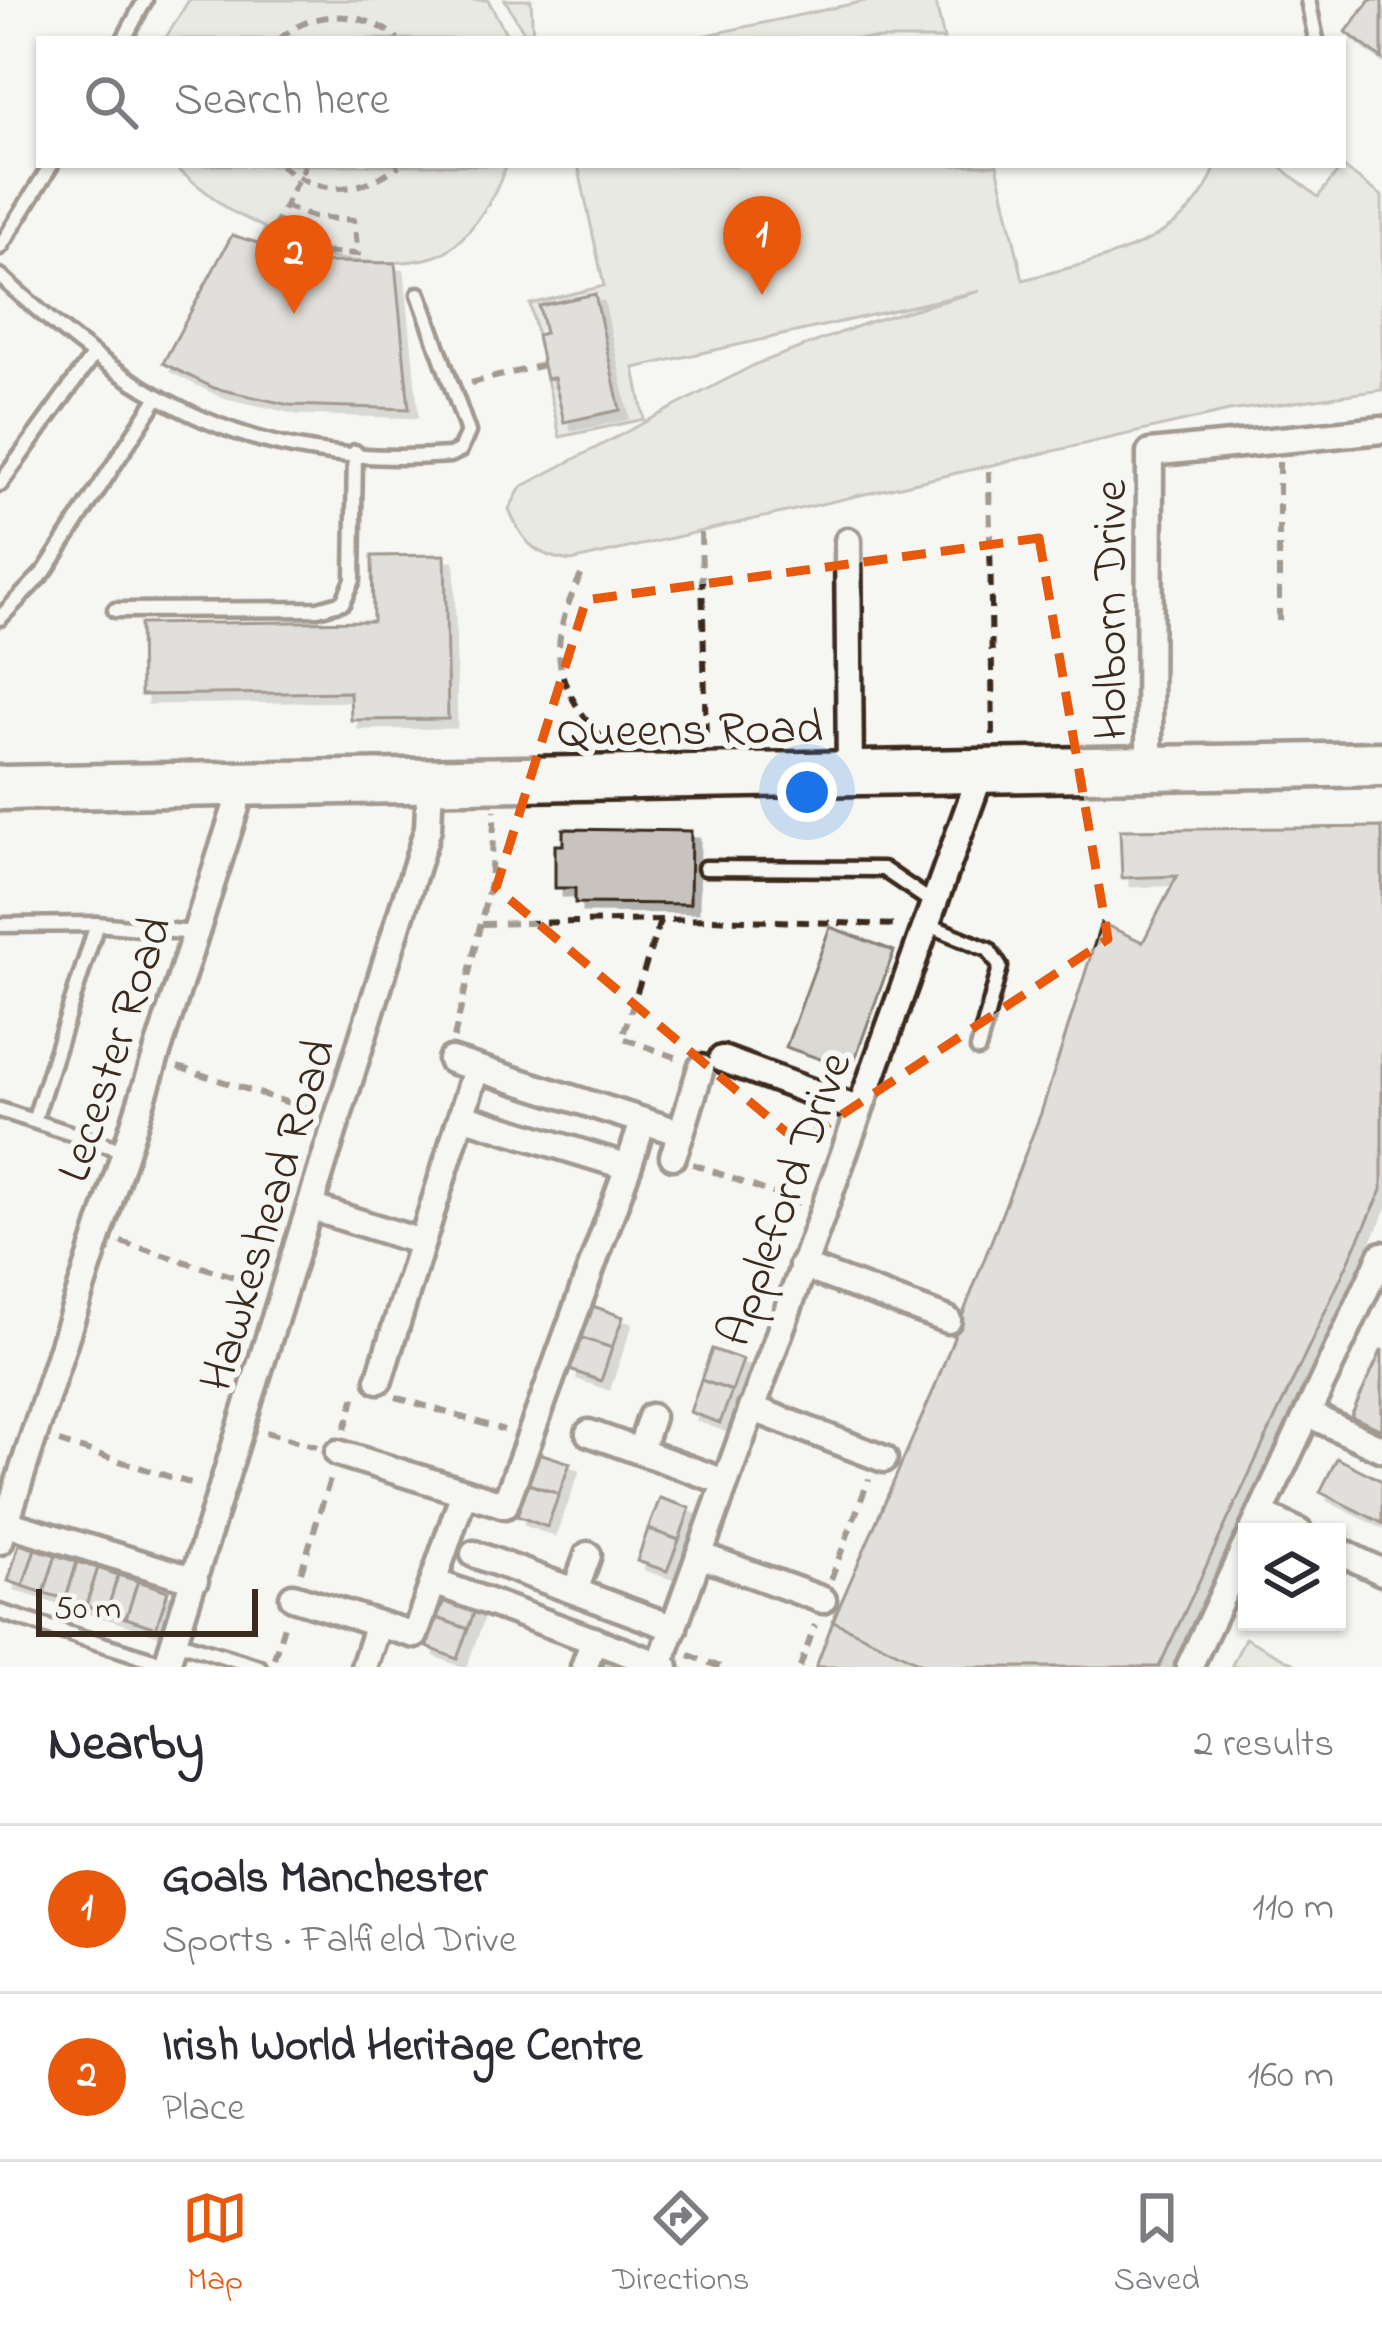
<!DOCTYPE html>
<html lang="en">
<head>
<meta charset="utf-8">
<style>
  :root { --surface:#fff; --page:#f2f2f3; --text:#2b2b33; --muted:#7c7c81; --line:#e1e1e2; --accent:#ea580c }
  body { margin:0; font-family:"Indie Flower",sans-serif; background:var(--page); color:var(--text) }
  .controls { position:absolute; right:36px; bottom:36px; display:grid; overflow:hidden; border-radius:0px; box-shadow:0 3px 9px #0004 }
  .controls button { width:108px; height:108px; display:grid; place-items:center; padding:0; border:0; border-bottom:3px solid var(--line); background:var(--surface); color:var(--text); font:60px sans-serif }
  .scale { position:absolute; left:36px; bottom:30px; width:222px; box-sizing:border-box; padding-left:12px; border:6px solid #3b2a1e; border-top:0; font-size:33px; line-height:42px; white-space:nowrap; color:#3b2a1e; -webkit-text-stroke:9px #f6f6f2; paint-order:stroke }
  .you { position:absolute; left:807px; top:792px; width:42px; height:42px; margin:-30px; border:9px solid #fff; border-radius:50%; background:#1a73e8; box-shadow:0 0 0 18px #1a73e833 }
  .badge { display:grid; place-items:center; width:78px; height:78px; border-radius:50%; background:var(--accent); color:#fff; font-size:39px; font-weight:700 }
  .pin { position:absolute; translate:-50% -99px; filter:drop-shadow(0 3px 6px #0008) }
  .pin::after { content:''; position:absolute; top:63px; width:42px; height:36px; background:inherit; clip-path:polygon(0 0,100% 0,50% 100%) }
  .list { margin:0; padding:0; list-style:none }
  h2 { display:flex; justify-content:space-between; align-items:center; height:156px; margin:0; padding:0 48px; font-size:51px }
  h2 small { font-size:39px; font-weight:400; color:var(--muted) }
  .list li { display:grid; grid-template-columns:78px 1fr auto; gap:36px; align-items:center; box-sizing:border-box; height:168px; padding:0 48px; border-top:3px solid var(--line) }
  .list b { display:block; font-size:45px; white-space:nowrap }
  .list p { margin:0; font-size:39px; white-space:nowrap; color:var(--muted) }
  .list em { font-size:39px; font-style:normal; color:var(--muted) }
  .icon { flex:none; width:66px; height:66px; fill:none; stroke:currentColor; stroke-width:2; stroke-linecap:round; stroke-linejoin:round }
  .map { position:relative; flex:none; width:1382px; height:1667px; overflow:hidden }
  .search { position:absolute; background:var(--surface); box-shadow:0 3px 9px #0004; left:36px; right:36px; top:36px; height:132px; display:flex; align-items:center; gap:30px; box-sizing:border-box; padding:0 42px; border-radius:0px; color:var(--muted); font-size:45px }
  .sheet { height:492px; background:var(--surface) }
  nav { display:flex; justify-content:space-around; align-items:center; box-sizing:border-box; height:168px; border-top:3px solid var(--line); background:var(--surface); font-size:33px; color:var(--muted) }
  nav a { display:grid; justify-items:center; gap:6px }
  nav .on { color:var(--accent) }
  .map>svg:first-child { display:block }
  .green { fill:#dad9d3; stroke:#8a8278; stroke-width:3 }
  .building { fill:#c8c3be; stroke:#3b2a1e; stroke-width:3; filter:url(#shadow) }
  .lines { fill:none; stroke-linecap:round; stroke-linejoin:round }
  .lane-casing { stroke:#3b2a1e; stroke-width:21 }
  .street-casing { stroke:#3b2a1e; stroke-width:33 }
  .highway-casing { stroke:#3b2a1e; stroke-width:51 }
  .path { stroke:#3b2a1e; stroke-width:6; stroke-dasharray:12 9; stroke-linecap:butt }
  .lane { stroke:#f6f6f2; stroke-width:12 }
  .street { stroke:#f6f6f2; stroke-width:24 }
  .highway { stroke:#f6f6f2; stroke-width:42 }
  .marked { fill:none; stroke:#e8590c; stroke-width:9; stroke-dasharray:24 15; stroke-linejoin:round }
  .labels { text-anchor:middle; stroke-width:12; stroke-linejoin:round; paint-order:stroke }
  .street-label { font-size:48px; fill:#3b2a1e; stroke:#f6f6f2 }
</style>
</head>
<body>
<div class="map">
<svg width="1382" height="1667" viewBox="0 0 1382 1667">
  <defs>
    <filter id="shadow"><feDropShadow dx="8" dy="8" stdDeviation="0" flood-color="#0004"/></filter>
  </defs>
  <rect width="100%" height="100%" fill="#f6f6f2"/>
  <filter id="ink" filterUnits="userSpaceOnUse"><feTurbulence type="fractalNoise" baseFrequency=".00833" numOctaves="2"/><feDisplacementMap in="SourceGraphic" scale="24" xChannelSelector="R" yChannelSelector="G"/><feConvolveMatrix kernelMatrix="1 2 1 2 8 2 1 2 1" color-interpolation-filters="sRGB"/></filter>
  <g filter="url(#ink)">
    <g class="green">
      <polygon points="189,0 488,0 509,39 165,39"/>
      <polygon points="505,0 531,0 533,39 528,39"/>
      <polygon points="870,0 935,0 944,39 689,39"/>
      <path d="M172,165H506C497,195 465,248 433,257C386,271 304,256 259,242L265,228L229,210Z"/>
      <path d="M578,165H997L1023,280C1098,259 1189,247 1216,165H1278L1318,197L1342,166L1382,196V390L1229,411L571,561C535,556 522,542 509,509L521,487L756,364L872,321L980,291L634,368L644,419L560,437L530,304L604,286Z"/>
      <polygon points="830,927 894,951 851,1070 786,1047"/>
      <polygon points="1245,1638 1300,1667 1231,1667"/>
    </g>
    <g class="building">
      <polygon points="1370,0 1382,0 1382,59 1346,32"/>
      <polygon points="232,235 319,262 395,263 409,409 289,405 214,388 163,363"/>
      <polygon points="595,294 620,410 564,422 554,378 546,379 543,365 537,335 545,333 539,306"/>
      <polygon points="445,555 448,719 351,720 350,692 141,695 140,624 373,621 372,556"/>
      <polygon points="1382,827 1382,1190 1159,1667 928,1667 833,1621 934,1389 1041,1113 1101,923 1143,942 1177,876 1122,878 1120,830"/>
      <polygon points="563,829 691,831 690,904 575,903 575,888 555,888 555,845 563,845"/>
      <polygon points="593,1306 623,1317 612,1348 582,1338"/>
      <polygon points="582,1338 612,1348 601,1381 570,1370"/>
      <polygon points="712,1349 743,1360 732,1391 701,1380"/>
      <polygon points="1382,1349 1382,1430 1351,1416"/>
      <polygon points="701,1380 732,1391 720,1423 690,1412"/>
      <polygon points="539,1453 570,1463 559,1494 528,1484"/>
      <polygon points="1337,1458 1382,1481 1382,1523 1320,1492"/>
      <polygon points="528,1484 559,1494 547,1527 517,1516"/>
      <polygon points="660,1498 690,1508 679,1540 648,1529"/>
      <polygon points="648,1529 679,1540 667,1571 637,1561"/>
      <polygon points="19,1544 35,1549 23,1586 8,1581"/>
      <polygon points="35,1549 56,1555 44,1593 23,1586"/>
      <polygon points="56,1555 77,1562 66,1599 44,1593"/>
      <polygon points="77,1562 98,1568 86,1606 66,1599"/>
      <polygon points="98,1568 118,1575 107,1612 86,1606"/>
      <polygon points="118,1575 138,1581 126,1618 107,1612"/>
      <polygon points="138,1581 168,1591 156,1628 126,1618"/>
      <polygon points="448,1591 478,1602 468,1629 437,1618"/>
      <polygon points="437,1618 468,1629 457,1659 427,1647"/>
      <polygon points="833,1621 928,1667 816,1667"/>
      <polygon points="607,1651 636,1667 602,1667"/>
    </g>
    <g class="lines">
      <defs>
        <g id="lane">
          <polyline points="1308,0 1316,39"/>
          <polyline points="124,39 145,0"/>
          <polyline points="0,247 51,165"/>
          <path d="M0,276C141,405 251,469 450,455L460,450L468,432L419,294"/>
          <polyline points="0,484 92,357"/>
          <polyline points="115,610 318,609 343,602 353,580 355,452"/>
          <polyline points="0,618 45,571 156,400"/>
          <polyline points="705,868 883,869 933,903"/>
          <polyline points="927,924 989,950 1000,967 978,1049"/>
          <polyline points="0,925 97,924"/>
          <polyline points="0,1110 121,1150"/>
          <polyline points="34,1121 97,924 194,933"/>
          <polyline points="0,1612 166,1664"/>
          <polyline points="175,1641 259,1667"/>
        </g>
        <g id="street">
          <polyline points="848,541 850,775"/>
          <polyline points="1149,767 1150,453 1382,430"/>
          <polyline points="722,1059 857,1109"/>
          <polyline points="451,1060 681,1133 701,1068"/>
          <polyline points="673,1156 681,1133"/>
          <polyline points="628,1167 643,1122"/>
          <polyline points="310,1207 421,1242"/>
          <polyline points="802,1266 948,1320"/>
          <polyline points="379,1380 472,1082"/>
          <polyline points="751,1408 884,1459"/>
          <polyline points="1308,1414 1382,1449"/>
          <polyline points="589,1433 725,1482"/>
          <polyline points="640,1451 651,1417"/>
          <polyline points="338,1453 464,1492"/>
          <polyline points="1261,1514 1299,1532"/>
          <polyline points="6,1523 195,1580"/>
          <polyline points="1252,1532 1382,1255"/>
          <polyline points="0,1541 236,807 235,787"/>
          <polyline points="1337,1550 1382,1572"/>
          <polyline points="474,1554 674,1628"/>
          <polyline points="699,1555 823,1600"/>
          <polyline points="434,1582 666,1667"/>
          <polyline points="575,1591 588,1555"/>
          <polyline points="293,1597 378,1624"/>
          <polyline points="663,1656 982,770"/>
          <polyline points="166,1667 428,828 430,783"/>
          <polyline points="364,1667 378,1624 415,1635 464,1492 505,1505 628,1167 462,1116"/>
          <polyline points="584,1667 594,1640"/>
          <polyline points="1189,1667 1247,1543"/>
        </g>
        <polyline id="highway" points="0,788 1382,764"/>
      </defs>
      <use href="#lane" class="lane-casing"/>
      <use href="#street" class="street-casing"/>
      <use href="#highway" class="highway-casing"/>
      <g class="path">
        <path d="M280,39C313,8 365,10 398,39"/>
        <path d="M280,165C319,196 360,195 399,165"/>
        <polyline points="284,206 313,217 354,220 358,254 310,252 268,240 305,165"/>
        <polyline points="471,383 543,365"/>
        <polyline points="1279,462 1279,621"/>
        <polyline points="989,471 993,738"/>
        <polyline points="701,533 706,740"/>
        <path d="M581,575C546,646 552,685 606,742"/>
        <polyline points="660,921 622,1038 681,1059"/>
        <polyline points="482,924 711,919 899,925"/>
        <polyline points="454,1038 490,883 495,810"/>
        <polyline points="178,1067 314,1111"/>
        <polyline points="693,1164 799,1203"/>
        <polyline points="121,1242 257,1284"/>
        <polyline points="396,1397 504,1430"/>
        <polyline points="345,1429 357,1390"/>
        <polyline points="266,1432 317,1447"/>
        <polyline points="59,1442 196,1485"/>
        <polyline points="301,1572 331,1476"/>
        <polyline points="831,1579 869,1479"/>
        <polyline points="689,1655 720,1667"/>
        <polyline points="274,1658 286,1619"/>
        <polyline points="800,1667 815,1625"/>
      </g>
      <use href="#lane" class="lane"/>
      <use href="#street" class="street"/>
      <use href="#highway" class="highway"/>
    </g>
  </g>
  <path d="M0 0H1382V1667H0ZM1039,538L1108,939L799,1143L496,888L586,600Z" fill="#f6f6f2" fill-opacity=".55" fill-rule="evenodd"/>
  <path class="marked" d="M1039,538L1108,939L799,1143L496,888L586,600Z"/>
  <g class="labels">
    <g class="street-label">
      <text transform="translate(1108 610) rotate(-90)" y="17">Holborn Drive</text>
      <text transform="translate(690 727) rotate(-1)" y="17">Queens Road</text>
      <text transform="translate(112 1048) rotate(-72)" y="17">Lecester Road</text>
      <text transform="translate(782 1198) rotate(-70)" y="17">Appleford Drive</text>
      <text transform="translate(265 1214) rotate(-73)" y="17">Hawkeshead Road</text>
    </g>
  </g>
</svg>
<div class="controls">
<button><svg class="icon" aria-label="layers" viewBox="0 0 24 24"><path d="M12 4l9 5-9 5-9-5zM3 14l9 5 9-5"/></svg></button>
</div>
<div class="scale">50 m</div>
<div class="you"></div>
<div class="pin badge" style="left:762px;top:295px">1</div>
<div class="pin badge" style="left:294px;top:314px">2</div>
<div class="search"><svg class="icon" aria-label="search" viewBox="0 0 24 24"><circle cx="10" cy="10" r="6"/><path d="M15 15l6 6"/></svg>Search here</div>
</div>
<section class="sheet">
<h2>Nearby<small>2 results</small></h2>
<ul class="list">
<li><span class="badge">1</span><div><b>Goals Manchester</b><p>Sports · Falfield Drive</p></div><em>110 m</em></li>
<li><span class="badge">2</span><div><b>Irish World Heritage Centre</b><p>Place</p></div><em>160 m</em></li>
</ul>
</section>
<nav>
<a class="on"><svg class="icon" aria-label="map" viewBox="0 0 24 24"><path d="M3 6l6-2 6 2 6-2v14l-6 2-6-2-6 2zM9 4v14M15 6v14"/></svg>Map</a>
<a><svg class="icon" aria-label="directions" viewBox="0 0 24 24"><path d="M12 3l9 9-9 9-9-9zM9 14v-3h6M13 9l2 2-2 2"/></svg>Directions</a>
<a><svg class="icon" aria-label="saved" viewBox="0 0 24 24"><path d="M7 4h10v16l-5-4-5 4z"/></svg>Saved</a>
</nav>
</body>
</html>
